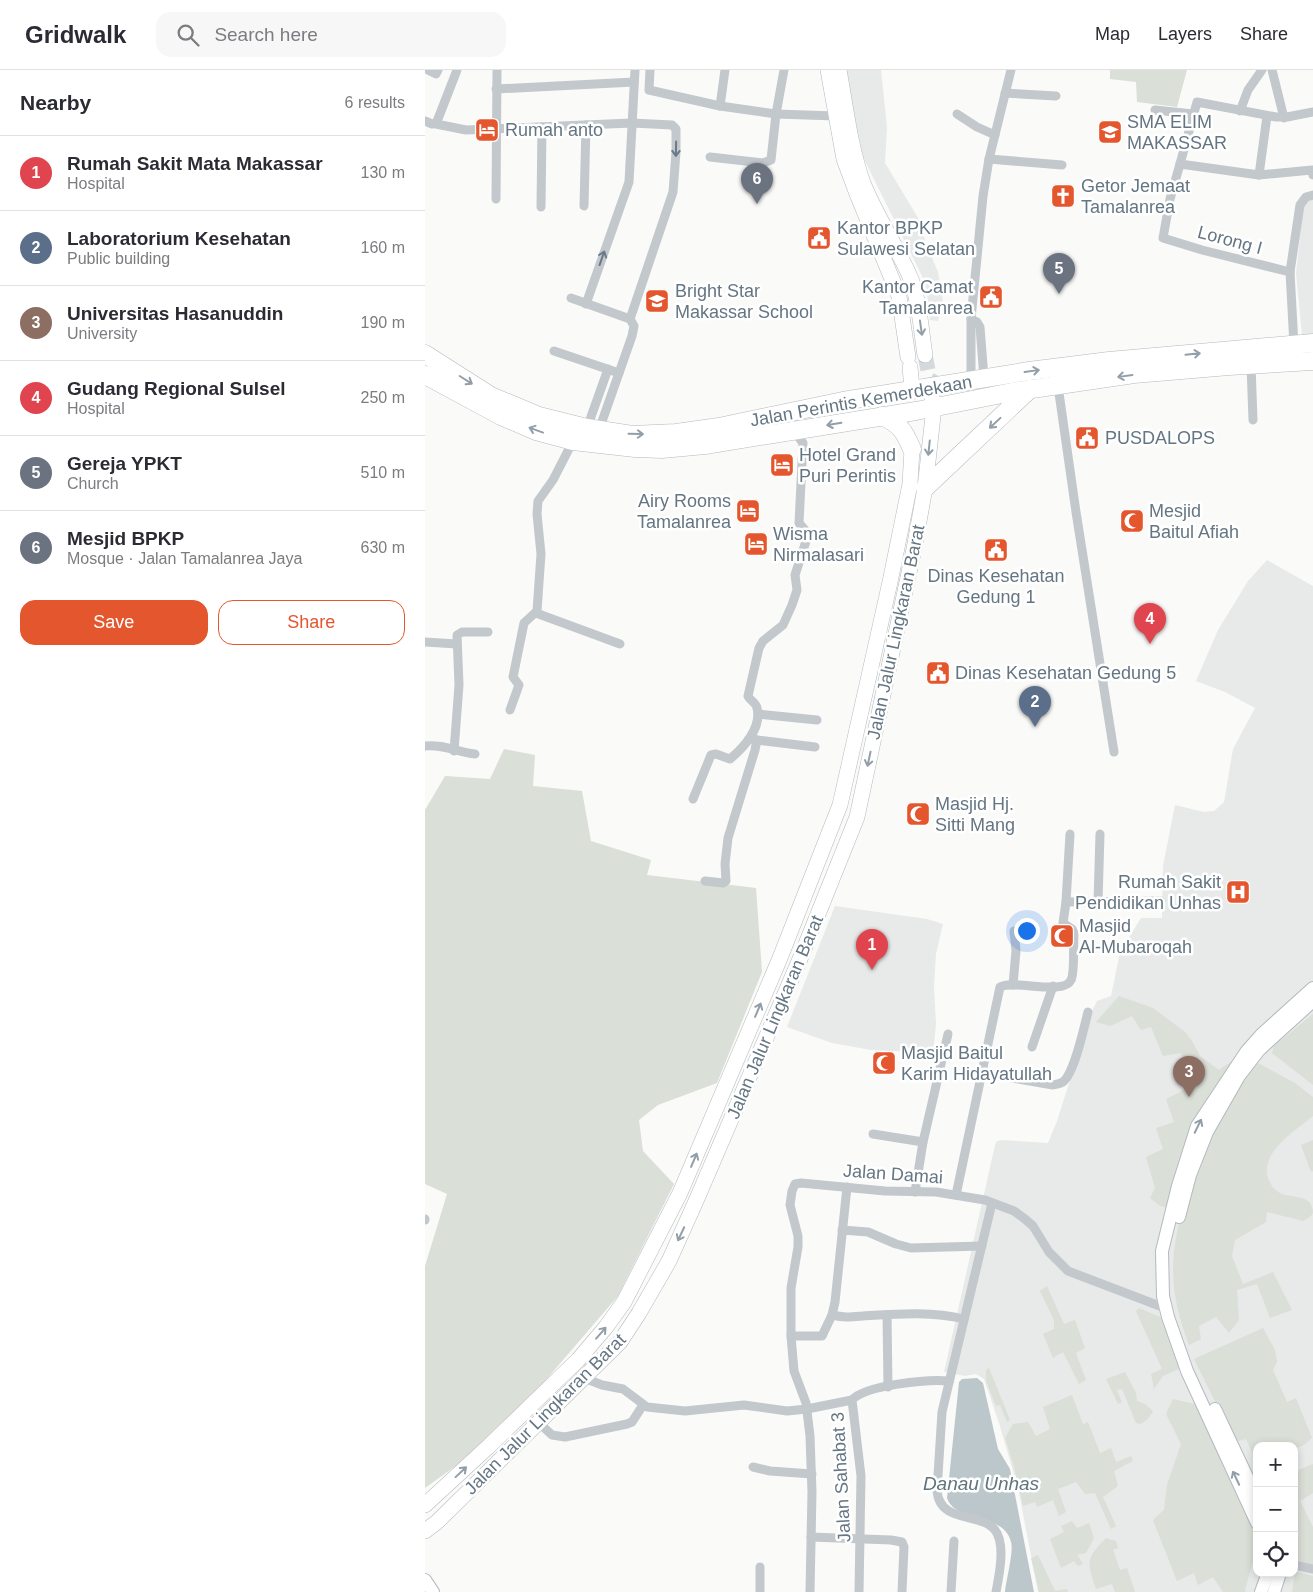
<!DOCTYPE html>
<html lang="en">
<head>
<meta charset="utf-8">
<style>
  :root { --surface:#fff; --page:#f7f7f7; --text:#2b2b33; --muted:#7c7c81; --line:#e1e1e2; --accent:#e4572e }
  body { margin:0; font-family:Arial,sans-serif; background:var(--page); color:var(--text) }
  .controls { position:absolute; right:15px; bottom:15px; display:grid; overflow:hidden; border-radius:10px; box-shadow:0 2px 8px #0003 }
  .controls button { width:45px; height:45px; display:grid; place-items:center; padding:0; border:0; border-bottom:1px solid var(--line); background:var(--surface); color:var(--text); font:25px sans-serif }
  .you { position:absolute; left:601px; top:860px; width:18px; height:18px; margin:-12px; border:4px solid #fff; border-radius:50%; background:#1a73e8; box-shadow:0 0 0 8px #1a73e833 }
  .badge { display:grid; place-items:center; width:32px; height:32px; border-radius:50%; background:var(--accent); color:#fff; font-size:16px; font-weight:700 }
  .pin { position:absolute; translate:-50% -41px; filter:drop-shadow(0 1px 2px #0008) }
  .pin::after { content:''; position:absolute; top:26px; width:18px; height:15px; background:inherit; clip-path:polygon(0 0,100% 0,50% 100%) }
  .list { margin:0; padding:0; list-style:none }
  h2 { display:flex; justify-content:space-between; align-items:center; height:65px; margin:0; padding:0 20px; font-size:21px }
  h2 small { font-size:16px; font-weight:400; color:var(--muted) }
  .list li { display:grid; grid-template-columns:32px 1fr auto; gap:15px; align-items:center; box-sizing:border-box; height:75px; padding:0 20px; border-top:1px solid var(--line) }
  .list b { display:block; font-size:19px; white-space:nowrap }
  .list p { margin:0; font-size:16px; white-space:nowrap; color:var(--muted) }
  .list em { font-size:16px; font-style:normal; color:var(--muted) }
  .actions { display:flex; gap:10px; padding:15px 20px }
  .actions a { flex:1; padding:11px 0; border:1px solid var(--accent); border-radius:15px; text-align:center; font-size:18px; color:var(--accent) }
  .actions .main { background:var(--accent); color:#fff }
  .icon { flex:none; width:28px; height:28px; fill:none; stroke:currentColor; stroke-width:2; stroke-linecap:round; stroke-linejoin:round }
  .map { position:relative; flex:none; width:888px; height:1522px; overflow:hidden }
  header { display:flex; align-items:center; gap:30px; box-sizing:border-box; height:70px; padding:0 25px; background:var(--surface); border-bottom:1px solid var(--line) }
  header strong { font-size:24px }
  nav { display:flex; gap:28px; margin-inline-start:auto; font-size:18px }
  .search { width:350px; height:45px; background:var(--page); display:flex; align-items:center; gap:12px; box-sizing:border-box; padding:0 18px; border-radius:15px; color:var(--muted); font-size:19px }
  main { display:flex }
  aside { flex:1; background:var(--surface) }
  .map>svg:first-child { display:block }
  .built { fill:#e8e9e9; fill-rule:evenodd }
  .green { fill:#dadfd7 }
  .water { fill:#bbc7cb }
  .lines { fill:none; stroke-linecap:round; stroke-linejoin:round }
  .primary-tunnel { stroke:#d5d9db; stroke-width:15; stroke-dasharray:15 8; stroke-linecap:butt }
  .secondary-casing { stroke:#b3babf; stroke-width:14 }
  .primary-casing { stroke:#b5babe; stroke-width:16 }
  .highway-casing { stroke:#b4b9bd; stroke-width:19 }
  .street { stroke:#c3c8cc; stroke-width:9 }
  .secondary { stroke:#fff; stroke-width:12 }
  .primary { stroke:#fff; stroke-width:15 }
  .highway { stroke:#fff; stroke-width:18 }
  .oneway { stroke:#6a7a87 }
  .oneway2 { stroke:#939fa8 }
  .labels { text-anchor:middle; stroke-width:5; stroke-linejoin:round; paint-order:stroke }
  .poi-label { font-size:18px; fill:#657683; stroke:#fff; text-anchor:start }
  .street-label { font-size:18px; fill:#657683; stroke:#fff }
  .water-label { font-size:19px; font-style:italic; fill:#60757c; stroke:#fff }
</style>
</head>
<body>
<header>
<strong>Gridwalk</strong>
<div class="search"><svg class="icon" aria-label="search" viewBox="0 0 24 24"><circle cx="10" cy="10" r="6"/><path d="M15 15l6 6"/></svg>Search here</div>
<nav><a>Map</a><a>Layers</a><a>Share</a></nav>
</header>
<main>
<aside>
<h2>Nearby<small>6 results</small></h2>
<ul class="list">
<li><span class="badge" style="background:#e0444e">1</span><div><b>Rumah Sakit Mata Makassar</b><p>Hospital</p></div><em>130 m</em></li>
<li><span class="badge" style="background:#5c6f8a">2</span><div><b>Laboratorium Kesehatan</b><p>Public building</p></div><em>160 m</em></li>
<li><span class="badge" style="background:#8d6e63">3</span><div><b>Universitas Hasanuddin</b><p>University</p></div><em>190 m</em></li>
<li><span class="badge" style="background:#e0444e">4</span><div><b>Gudang Regional Sulsel</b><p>Hospital</p></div><em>250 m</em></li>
<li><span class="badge" style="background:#6b7280">5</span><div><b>Gereja YPKT</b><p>Church</p></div><em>510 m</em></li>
<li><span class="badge" style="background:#6b7280">6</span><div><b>Mesjid BPKP</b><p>Mosque · Jalan Tamalanrea Jaya</p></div><em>630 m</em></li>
</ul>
<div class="actions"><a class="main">Save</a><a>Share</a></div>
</aside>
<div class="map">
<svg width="888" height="1522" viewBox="0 0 888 1522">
  <rect width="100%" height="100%" fill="#fafaf8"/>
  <g class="built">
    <polygon points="420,0 456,0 462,57 460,93 496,153 500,171 513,202 518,231 513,251 505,250 501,214 438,87"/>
    <polygon points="888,129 888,265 877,265 871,203 879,131"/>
    <path d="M842,490L888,516V1522H613L593,1418L574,1353L559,1309L551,1304L540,1306L519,1302L570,1075L572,1071L577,1070L623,1073L632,1051L667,941L672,931L686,926L695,882L716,848H737L738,796L750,735L779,742L789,741L799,732L808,679L830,638L800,622L771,611L793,560L823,511ZM832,1376H869V1503H832Z"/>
    <polygon points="410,836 502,849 518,854 511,884 509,916 511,954 508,983 446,980 407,973 362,957"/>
  </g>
  <g class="green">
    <polygon points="685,0 762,0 752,37 712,32 711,12 685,9"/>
    <polygon points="79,679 110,685 108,716 157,721 166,771 226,790 222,805 331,818 337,902 292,1013 233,1035 214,1050 218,1081 249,1114 193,1226 114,1318 32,1395 0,1418 0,1196 22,1124 0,1114 0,740 20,706 65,709"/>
    <polygon points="694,926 728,938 760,962 767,971 775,986 794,1000 813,987 751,1140 735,1136 725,1128 730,1118 721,1087 738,1079 731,1058 749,1052 741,1029 769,1015 756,983 738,986 726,957 716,960 707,946 685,956 671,952"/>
    <polygon points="888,944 888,1015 847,983 849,976"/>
    <path d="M833,993L870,1013L888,1027V1046C870,1061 835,1082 843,1108C845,1114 849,1120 855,1123C866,1129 888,1123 888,1143L885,1147L878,1151L842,1142L841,1152L810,1170L807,1186L818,1214L848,1202L867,1240L845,1248L832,1214L812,1220L814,1250L804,1263L791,1247L774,1256L776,1269L764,1275C754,1248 748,1226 748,1197C750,1139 780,1067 811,1019C818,1009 822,998 833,993Z"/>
    <polygon points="888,1070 888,1101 886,1102 876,1075"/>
    <polygon points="622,1216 639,1254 650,1250 660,1278 651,1283 661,1310 654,1314 638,1282 628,1288 618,1264 629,1259 629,1250 615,1221"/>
    <polygon points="714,1238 740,1249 754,1299 738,1306 729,1319 726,1304 737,1299 711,1241"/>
    <polygon points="838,1258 850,1280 852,1292 848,1300 862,1332 871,1328 887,1368 879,1375 869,1379 869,1376 832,1376 832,1393 821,1369 810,1372 769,1289"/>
    <polygon points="564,1298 585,1350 582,1352 575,1335 571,1336 561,1311 561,1300"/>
    <polygon points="700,1302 711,1323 712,1331 720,1334 728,1341 723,1349 716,1354 711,1353 697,1319 692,1320 697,1332 693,1334 681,1309"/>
    <polygon points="647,1325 658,1354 663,1352 675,1383 686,1378 691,1392 706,1386 708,1391 689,1401 693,1416 678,1427 691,1456 686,1459 670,1423 660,1424 651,1412 633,1419 641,1442 634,1446 628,1430 612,1437 610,1432 598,1436 589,1397 580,1368 588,1354 603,1352 611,1366 625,1359 618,1337"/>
    <polygon points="748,1329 774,1335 832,1459 832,1477 820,1520 821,1522 798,1522 788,1507 773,1515 769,1503 752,1511 728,1450 739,1440 742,1415 756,1374 741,1344"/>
    <polygon points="888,1394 888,1423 875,1431 888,1457 888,1500 869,1493 869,1399 871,1401"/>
    <polygon points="647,1451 652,1458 664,1453 669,1468 661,1483 652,1485 658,1494 653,1496 649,1491 636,1498 625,1469 639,1462 636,1456"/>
    <path d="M681,1468L691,1471L693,1478L688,1480L695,1500L702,1498L710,1522H690L687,1514L671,1519C662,1491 660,1490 681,1468Z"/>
    <polygon points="613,1485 630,1521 642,1519 643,1522 614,1522 606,1488"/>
    <polygon points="870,1501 888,1506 888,1522 867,1522"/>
  </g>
  <path class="water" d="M552,1308L558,1313L573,1379L585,1399L609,1522H580C581,1511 589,1481 586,1472C579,1442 531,1454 522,1428L534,1312L537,1309Z"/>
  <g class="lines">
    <polyline class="primary-tunnel" points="500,285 505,310 515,315"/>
    <defs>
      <g id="secondary">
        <polyline points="754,1147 765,1105 782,1062 814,1006 834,980 888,931"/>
        <polyline points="790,1339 832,1428"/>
        <polyline points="832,1453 762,1301 743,1247 738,1226 737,1181 753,1116 772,1056 821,982 837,964 888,918"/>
        <polyline points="0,1510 8,1522"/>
        <polyline points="836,1522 843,1503"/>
        <polyline points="849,1522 855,1503"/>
      </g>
      <g id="primary">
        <polyline points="403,0 419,89 432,124 474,226 483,287"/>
        <path d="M414,0C421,38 425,76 438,113C451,146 472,176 486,209C495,233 496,260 500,285"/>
        <polyline points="485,297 487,319"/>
        <polyline points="0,1435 64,1376 153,1290 181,1257 199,1232 255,1123 355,888 415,735 465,512 485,414 487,379"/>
        <polyline points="0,1461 12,1452 195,1272 214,1243 244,1191 271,1131 375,889 432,747 489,479 500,418 509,337 505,317"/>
      </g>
      <g id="highway">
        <polyline points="0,284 66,326 114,346 162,358 207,365 251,363 294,357 418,331 604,301 684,291 888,273"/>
        <polyline points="0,305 76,346 111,361 148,371 210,378 237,379 280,375 491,341 587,322 709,304 804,296 888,291"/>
        <path d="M457,346C476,355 479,361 487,379"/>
        <polyline points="500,418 605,319"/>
      </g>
    </defs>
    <use href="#secondary" class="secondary-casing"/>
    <use href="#primary" class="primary-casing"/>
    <use href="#highway" class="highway-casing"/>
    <g class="street">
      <polyline points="3,0 11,4 13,0"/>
      <polyline points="32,0 11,54 41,60 207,53 247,55 251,59 251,82 248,122 205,249 209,256 207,266 174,360"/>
      <polyline points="225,0 224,20 295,36 351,44 411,46"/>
      <polyline points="847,0 859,48"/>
      <polyline points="71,19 209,12"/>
      <polyline points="580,23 631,26"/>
      <polyline points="295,36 300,0"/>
      <polyline points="730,40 768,44"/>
      <polyline points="815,41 823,20 837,0"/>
      <polyline points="532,44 552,57 570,65"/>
      <polyline points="0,51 7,54"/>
      <polyline points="285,87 338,93 346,90 351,44 359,0"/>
      <polyline points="564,89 637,95"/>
      <polyline points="755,94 772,32 851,47 862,47 888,42"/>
      <polyline points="834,105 842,46"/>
      <polyline points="71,129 72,0"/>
      <polyline points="159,136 161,55"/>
      <polyline points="116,137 117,57"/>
      <polyline points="865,202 777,180 738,168 745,129 755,94 834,105 887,100 888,105"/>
      <polyline points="146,228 205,249"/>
      <polyline points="161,234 204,112 210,0"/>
      <polyline points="546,249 552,252 555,257 559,308"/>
      <polyline points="869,275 865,202 875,135 881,127 888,125"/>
      <polyline points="129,281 194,303"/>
      <polyline points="826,295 828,350"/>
      <polyline points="546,310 546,249 558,126 564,89 586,0"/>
      <polyline points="633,316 651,442 689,682"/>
      <polyline points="162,358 183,299"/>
      <polyline points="111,543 195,574"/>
      <polyline points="0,572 32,574"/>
      <polyline points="85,640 94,615 88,607 99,553 112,541 116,484 112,444 113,431 128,410 148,371"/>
      <polyline points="333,644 392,650"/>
      <polyline points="332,670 390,677"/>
      <path d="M0,676C18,674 32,682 50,684"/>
      <polyline points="29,681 34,615 32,565 37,562 63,562"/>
      <path d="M268,729L286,685L291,684L305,689C318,678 337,658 332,638C331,632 325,631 323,626L334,578L338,571L358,555L367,535L372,520L370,505L382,468L380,460L374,453L378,373L368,360"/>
      <polyline points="280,811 298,813 301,811 300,794 303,768 330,680 332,670 324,669"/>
      <polyline points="641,832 645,764"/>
      <polyline points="673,832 675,764"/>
      <polyline points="588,915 591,881 589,861"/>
      <polyline points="607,977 628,916"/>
      <path d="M558,1003L628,1015C632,1014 636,1014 639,1011C650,1001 659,957 663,942"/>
      <polyline points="448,1064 498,1072"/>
      <polyline points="490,1122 498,1072 523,964"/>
      <path d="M531,1125L575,917C588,909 639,926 646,910C650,903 648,872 649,863L647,859L638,853L641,832L736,831"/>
      <path d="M567,1133L517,1342L512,1421C515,1454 555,1442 570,1460C581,1474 574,1506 571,1522"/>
      <polyline points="0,1150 0,1149"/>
      <polyline points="417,1160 443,1162 471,1174 486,1178 557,1176"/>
      <path d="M407,1245C420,1248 426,1247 438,1246C471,1244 507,1241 539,1249"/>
      <polyline points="462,1245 463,1317"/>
      <polyline points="366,1266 397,1266 407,1245 410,1232 422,1117"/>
      <polyline points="159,1308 177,1315 198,1319 222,1337 260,1341 319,1335 362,1341 382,1339 427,1330"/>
      <polyline points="114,1353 127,1365 140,1367 202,1354 207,1352 218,1335"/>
      <polyline points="328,1397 345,1401 387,1404"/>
      <polyline points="386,1467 466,1470 477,1472 479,1477 477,1522"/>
      <polyline points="869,1495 888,1499"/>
      <polyline points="335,1522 335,1497"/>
      <polyline points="385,1522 387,1422 385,1366 381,1333 369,1301 366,1266 366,1218 373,1177 373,1166 365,1135 367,1121 370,1114 376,1113 460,1121 511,1122 560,1130 589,1141 600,1149 608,1156 624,1182 643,1201 740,1238"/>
      <path d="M434,1522L436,1406L427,1330C440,1315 504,1309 524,1311"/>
      <polyline points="526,1522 529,1471"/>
    </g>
    <use href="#secondary" class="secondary"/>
    <use href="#primary" class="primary"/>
    <use href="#highway" class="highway"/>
  </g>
  <defs><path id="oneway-shaft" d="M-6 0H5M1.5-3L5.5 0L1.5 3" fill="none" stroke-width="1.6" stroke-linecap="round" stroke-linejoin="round" transform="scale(1.25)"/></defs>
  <g class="oneway">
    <use href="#oneway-shaft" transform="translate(251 79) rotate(91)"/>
    <use href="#oneway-shaft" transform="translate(177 188) rotate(-71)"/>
  </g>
  <g class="oneway2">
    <use href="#oneway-shaft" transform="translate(496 258) rotate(82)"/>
    <use href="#oneway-shaft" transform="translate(768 284) rotate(-6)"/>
    <use href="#oneway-shaft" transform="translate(607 301) rotate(-8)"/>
    <use href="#oneway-shaft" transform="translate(700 306) rotate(172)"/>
    <use href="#oneway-shaft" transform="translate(41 310) rotate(32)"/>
    <use href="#oneway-shaft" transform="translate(570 353) rotate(137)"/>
    <use href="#oneway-shaft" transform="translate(409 354) rotate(171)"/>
    <use href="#oneway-shaft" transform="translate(111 360) rotate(-160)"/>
    <use href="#oneway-shaft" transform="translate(211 364) rotate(1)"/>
    <use href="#oneway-shaft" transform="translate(504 378) rotate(96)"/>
    <use href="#oneway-shaft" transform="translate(444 689) rotate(102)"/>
    <use href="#oneway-shaft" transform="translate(333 940) rotate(-67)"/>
    <use href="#oneway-shaft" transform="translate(773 1056) rotate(-64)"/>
    <use href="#oneway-shaft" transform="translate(269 1090) rotate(-67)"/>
    <use href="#oneway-shaft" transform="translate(256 1164) rotate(115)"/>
    <use href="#oneway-shaft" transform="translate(176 1263) rotate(-49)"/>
    <use href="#oneway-shaft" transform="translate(36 1402) rotate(-43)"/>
    <use href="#oneway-shaft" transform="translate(811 1408) rotate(-115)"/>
  </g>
  <defs>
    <symbol id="hotel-square" viewBox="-11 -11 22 22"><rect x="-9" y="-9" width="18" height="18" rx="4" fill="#e4572e" stroke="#fff"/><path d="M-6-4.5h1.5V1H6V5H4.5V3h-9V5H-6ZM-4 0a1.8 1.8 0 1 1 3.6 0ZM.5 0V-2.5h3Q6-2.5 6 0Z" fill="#fff"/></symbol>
    <symbol id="school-square" viewBox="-11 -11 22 22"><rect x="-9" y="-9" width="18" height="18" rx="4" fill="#e4572e" stroke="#fff"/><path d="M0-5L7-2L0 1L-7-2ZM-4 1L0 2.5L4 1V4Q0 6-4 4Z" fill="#fff"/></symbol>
    <symbol id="church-square" viewBox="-11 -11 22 22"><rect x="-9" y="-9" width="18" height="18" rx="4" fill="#e4572e" stroke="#fff"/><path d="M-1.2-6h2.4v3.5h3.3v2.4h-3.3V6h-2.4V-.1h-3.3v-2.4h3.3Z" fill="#fff"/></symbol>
    <symbol id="civic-square" viewBox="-11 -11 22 22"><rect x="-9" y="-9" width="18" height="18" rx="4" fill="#e4572e" stroke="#fff"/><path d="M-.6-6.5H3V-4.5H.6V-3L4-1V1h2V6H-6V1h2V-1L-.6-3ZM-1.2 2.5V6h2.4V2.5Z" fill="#fff"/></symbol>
    <symbol id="mosque-square" viewBox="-11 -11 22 22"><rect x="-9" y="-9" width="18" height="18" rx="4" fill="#e4572e" stroke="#fff"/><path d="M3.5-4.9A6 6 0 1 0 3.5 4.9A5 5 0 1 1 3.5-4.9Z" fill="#fff"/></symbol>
    <symbol id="hospital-square" viewBox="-11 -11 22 22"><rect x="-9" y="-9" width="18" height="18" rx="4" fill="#e4572e" stroke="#fff"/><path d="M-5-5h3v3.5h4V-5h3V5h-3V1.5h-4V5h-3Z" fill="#fff"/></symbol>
  </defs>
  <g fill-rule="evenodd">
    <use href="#hotel-square" x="48" y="46" width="28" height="28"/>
    <use href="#school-square" x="671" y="48" width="28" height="28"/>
    <use href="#church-square" x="624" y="112" width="28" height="28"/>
    <use href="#civic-square" x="380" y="154" width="28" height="28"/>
    <use href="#civic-square" x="552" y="213" width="28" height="28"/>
    <use href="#school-square" x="218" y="217" width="28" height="28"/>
    <use href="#civic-square" x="648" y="354" width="28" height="28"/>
    <use href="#hotel-square" x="343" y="381" width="28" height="28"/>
    <use href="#hotel-square" x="309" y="427" width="28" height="28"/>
    <use href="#mosque-square" x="693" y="437" width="28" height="28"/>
    <use href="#hotel-square" x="317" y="460" width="28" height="28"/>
    <use href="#civic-square" x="557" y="466" width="28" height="28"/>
    <use href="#civic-square" x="499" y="589" width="28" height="28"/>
    <use href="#mosque-square" x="479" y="730" width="28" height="28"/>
    <use href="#hospital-square" x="799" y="808" width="28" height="28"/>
    <use href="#mosque-square" x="623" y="852" width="28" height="28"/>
    <use href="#mosque-square" x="445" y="979" width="28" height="28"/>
  </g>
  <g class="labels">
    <g class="poi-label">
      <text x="702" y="58">SMA ELIM<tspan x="702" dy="21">MAKASSAR</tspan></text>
      <text x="80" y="66">Rumah anto</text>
      <text x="656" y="122">Getor Jemaat<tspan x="656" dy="21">Tamalanrea</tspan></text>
      <text x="412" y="164">Kantor BPKP<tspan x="412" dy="21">Sulawesi Selatan</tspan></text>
      <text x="548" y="223" text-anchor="end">Kantor Camat<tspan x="548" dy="21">Tamalanrea</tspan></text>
      <text x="250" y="227">Bright Star<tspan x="250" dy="21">Makassar School</tspan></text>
      <text x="680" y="374">PUSDALOPS</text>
      <text x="374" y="391">Hotel Grand<tspan x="374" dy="21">Puri Perintis</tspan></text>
      <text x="306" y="437" text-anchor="end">Airy Rooms<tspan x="306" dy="21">Tamalanrea</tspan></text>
      <text x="724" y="447">Mesjid<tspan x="724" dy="21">Baitul Afiah</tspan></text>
      <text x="348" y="470">Wisma<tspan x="348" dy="21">Nirmalasari</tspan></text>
      <text x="571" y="512" text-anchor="middle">Dinas Kesehatan<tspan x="571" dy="21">Gedung 1</tspan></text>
      <text x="530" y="609">Dinas Kesehatan Gedung 5</text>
      <text x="510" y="740">Masjid Hj.<tspan x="510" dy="21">Sitti Mang</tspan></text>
      <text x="796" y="818" text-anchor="end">Rumah Sakit<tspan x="796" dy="21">Pendidikan Unhas</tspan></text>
      <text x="654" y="862">Masjid<tspan x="654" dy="21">Al-Mubaroqah</tspan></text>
      <text x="476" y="989">Masjid Baitul<tspan x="476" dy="21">Karim Hidayatullah</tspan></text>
    </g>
    <g class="street-label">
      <text transform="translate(805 170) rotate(15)" y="6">Lorong I</text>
      <text transform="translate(436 331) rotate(-10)" y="6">Jalan Perintis Kemerdekaan</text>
      <text transform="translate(471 562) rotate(-78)" y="6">Jalan Jalur Lingkaran Barat</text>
      <text transform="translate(350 947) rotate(-67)" y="6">Jalan Jalur Lingkaran Barat</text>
      <text transform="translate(468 1104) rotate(4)" y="6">Jalan Damai</text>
      <text transform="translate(120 1344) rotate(-45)" y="6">Jalan Jalur Lingkaran Barat</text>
      <text transform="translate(416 1407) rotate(-93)" y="6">Jalan Sahabat 3</text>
    </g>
    <g class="water-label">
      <text x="556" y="1420">Danau Unhas</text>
    </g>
  </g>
</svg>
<div class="controls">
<button>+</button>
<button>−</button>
<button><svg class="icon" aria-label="locate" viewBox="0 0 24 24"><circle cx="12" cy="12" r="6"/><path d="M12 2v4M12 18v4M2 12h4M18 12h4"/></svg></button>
</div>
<div class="you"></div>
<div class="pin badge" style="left:447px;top:900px;background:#e0444e">1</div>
<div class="pin badge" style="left:610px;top:657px;background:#5c6f8a">2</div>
<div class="pin badge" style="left:764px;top:1027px;background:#8d6e63">3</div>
<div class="pin badge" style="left:725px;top:574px;background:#e0444e">4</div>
<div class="pin badge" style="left:634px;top:224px;background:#6b7280">5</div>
<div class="pin badge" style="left:332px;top:134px;background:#6b7280">6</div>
</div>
</main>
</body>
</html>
